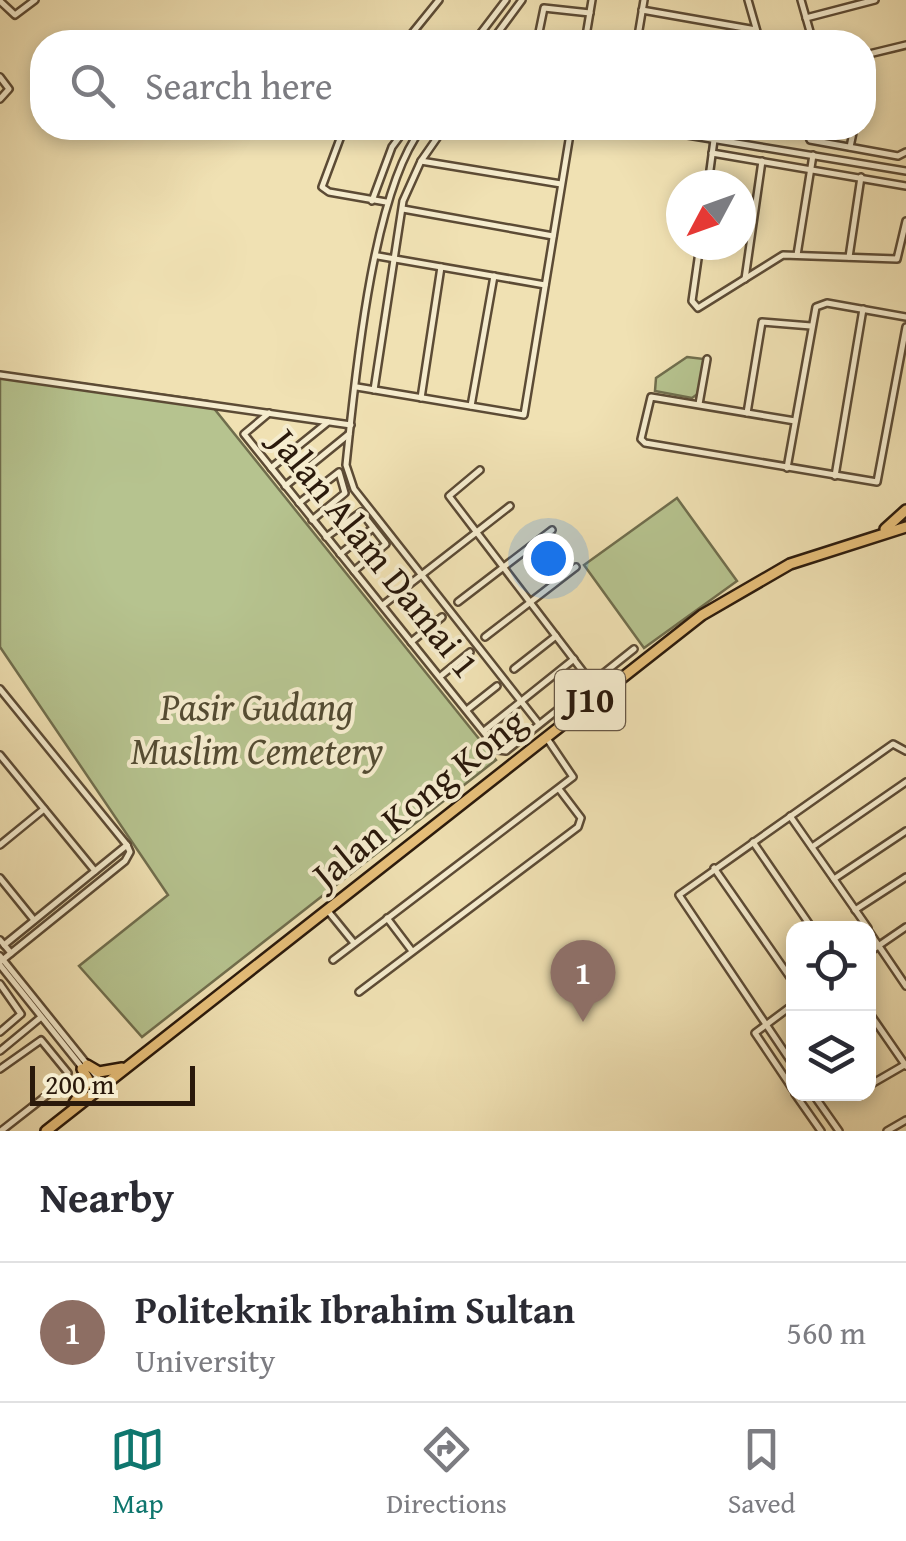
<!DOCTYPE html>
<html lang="en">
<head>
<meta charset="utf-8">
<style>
  :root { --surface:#fff; --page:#f2f2f3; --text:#2b2b33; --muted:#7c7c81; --line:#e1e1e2; --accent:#0f766e }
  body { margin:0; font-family:"Gentium Book Plus",serif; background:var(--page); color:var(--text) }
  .controls { position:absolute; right:30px; bottom:30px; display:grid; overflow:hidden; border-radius:20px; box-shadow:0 5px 15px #0003 }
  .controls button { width:90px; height:90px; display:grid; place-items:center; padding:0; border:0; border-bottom:2px solid var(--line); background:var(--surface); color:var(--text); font:50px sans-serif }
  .compass { position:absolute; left:666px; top:170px; width:90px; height:90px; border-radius:50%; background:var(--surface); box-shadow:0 5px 15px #0003; rotate:229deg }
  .scale { position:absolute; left:30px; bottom:25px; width:165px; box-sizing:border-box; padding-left:10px; border:5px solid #2a190b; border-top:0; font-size:28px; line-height:35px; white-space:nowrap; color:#2a190b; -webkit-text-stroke:8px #f5ecce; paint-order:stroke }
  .you { position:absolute; left:548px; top:558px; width:35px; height:35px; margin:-25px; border:8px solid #fff; border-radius:50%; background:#1a73e8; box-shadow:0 0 0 15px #1a73e833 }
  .badge { display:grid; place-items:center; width:65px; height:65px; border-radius:50%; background:var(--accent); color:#fff; font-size:32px; font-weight:700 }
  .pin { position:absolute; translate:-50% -82px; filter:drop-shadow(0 2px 5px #0008) }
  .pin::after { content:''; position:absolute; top:52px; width:35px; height:30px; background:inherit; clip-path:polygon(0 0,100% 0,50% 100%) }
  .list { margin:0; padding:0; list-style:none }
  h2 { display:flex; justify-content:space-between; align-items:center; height:130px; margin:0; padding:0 40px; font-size:42px }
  h2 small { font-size:32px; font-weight:400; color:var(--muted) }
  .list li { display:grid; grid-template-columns:65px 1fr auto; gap:30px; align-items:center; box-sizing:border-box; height:140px; padding:0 40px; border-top:2px solid var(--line) }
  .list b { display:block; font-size:38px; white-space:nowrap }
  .list p { margin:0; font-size:32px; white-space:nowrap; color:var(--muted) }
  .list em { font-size:32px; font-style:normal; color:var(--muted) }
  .icon { flex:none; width:55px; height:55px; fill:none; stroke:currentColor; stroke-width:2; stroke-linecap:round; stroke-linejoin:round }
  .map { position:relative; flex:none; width:906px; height:1131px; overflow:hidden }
  .search { position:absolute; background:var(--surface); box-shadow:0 5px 15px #0003; left:30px; right:30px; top:30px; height:110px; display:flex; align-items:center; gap:25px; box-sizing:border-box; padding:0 35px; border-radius:40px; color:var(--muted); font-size:38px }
  .sheet { height:270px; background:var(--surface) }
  nav { display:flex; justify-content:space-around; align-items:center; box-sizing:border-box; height:140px; border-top:2px solid var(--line); background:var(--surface); font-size:28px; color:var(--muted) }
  nav a { display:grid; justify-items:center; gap:5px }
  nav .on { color:var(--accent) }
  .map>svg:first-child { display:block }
  .green { fill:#b6c38f; stroke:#706e4d; stroke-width:2.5 }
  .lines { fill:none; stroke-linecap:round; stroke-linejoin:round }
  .minor-casing { stroke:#5c4b35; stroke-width:10 }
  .primary-casing { stroke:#2a190b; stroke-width:14 }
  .minor { stroke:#f5ecce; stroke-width:5 }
  .primary { stroke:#e8c07a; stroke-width:9 }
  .labels { text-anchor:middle; stroke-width:8; stroke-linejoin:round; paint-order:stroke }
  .shield { fill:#f5ecce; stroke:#675846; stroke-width:2.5 }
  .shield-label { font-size:35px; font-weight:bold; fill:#2a190b }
  .street-label { font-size:38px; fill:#2a190b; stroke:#f5ecce }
  .park-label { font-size:38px; font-style:italic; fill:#544c33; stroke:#f5ecce }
</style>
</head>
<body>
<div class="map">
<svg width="906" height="1131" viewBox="0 0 906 1131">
  <rect width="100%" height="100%" fill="#f0e1b3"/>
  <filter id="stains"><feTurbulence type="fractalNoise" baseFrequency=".002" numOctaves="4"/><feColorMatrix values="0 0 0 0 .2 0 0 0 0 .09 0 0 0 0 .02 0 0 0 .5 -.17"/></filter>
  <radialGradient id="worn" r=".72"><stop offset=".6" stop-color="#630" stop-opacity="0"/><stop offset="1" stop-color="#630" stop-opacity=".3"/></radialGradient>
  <g class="green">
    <polygon points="687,357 704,359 699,393 692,398 655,391 656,378"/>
    <polygon points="0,372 208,401 496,760 142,1037 79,966 168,895 0,647"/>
    <polygon points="677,498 737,581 644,648 584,565"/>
  </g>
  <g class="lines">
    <defs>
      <g id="minor">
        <polyline points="748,0 760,42"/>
        <polyline points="801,0 813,42"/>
        <polyline points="0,1 15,15 35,0"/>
        <polyline points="642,10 756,30"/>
        <polyline points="806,18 875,0"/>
        <polyline points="405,42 439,0"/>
        <polyline points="474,42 506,0"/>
        <polyline points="491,42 522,0"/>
        <polyline points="537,42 544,8 590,13"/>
        <polyline points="585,42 592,0"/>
        <polyline points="637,42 644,0"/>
        <polyline points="864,72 869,54 906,45"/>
        <polyline points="0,77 9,89 0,99"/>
        <polyline points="344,128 322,187 329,192 386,202"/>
        <path d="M422,128C372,192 355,380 346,465L354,489L539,724"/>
        <polyline points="531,128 569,134"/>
        <polyline points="645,128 906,171"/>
        <polyline points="726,128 751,132"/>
        <polyline points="806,128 810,140 898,156 906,152"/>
        <polyline points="850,147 854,128"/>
        <polyline points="712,153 906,186"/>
        <polyline points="421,161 561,184"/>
        <polyline points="708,185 714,140"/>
        <polyline points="372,201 392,147 406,128"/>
        <polyline points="403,209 553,236"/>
        <polyline points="700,245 692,301 698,308 783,255 897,259 906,221"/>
        <polyline points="797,255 813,155"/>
        <polyline points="378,256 545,285"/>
        <polyline points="849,257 861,177"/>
        <polyline points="745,279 762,161"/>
        <polyline points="0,375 351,425"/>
        <polyline points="357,387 524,415 571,128"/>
        <polyline points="374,390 403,201 421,161 444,128"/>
        <polyline points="421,398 441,267"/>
        <polyline points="699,404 707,359"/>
        <polyline points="471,406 494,276"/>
        <polyline points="269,413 244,434 498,750 506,751 634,649"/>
        <polyline points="747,413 762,322 811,326"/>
        <polyline points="795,421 651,397 641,439 645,443 877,482 906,327"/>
        <polyline points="271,468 328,422"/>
        <polyline points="787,468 816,307 827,303 906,317"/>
        <polyline points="480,470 449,496 591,682"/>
        <polyline points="835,476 863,309"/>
        <polyline points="285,486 349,434"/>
        <polyline points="299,503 339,472 345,493 312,520"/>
        <polyline points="326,537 361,512 386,544 354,571"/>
        <polyline points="340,554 373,528"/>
        <polyline points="458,602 552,530"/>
        <polyline points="383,605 510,506"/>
        <polyline points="485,637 576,567"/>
        <polyline points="411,642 442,617"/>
        <polyline points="514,669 556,636"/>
        <polyline points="442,675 470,652"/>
        <polyline points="0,689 127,845"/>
        <polyline points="468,709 497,686"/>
        <polyline points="484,731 574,659"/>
        <polyline points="0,755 95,871"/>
        <polyline points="790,816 868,928"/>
        <polyline points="753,842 812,928"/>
        <polyline points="0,845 44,809"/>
        <polyline points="812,847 906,782"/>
        <polyline points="714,868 794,983"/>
        <polyline points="0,878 34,920"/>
        <polyline points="834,879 906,831"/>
        <polyline points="855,910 906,877"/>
        <polyline points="328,911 354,943"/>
        <polyline points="387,918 412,951"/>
        <polyline points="868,930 906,986"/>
        <polyline points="0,940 11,953"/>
        <polyline points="4,945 127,845"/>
        <polyline points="868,953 906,927"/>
        <polyline points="0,956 103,1084"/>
        <polyline points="333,960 573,777 546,737"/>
        <polyline points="0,962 125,861 130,852 127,845"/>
        <polyline points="0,965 84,1070"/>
        <polyline points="0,984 21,1014 0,1032"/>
        <polyline points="359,992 578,827 581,818 559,789"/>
        <polyline points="794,1004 755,1033 794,1091"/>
        <polyline points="868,1011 906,1066"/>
        <polyline points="0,1051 40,1018"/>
        <polyline points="794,1066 679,895 893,744 906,751"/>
        <polyline points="0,1069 41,1040 68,1073 65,1081 1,1131"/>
        <polyline points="868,1086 906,1064"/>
        <polyline points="795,1094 821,1131"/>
        <polyline points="813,1094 839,1131"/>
        <polyline points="887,1131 906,1120"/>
      </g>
      <g id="primary">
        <polyline points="885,529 906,510"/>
        <polyline points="87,1065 99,1072 122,1068"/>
        <polyline points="74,1103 89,1081 82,1069"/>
        <polyline points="46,1131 702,615 790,564 906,527"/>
      </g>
    </defs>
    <use href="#minor" class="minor-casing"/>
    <use href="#primary" class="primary-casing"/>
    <use href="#minor" class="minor"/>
    <use href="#primary" class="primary"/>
  </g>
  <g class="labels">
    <rect class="shield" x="555" y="670" width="70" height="60" rx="8"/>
    <g class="shield-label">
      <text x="590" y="712">J10</text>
    </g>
    <g class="street-label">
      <text transform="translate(375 553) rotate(51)" y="13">Jalan Alam Damai 1</text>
      <text transform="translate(419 798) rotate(-39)" y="13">Jalan Kong Kong</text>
    </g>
    <g class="park-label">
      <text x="257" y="720">Pasir Gudang<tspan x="257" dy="44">Muslim Cemetery</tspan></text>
    </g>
  </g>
  <rect width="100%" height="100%" filter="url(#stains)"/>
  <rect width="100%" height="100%" fill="url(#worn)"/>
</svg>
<div class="controls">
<button><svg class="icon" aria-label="locate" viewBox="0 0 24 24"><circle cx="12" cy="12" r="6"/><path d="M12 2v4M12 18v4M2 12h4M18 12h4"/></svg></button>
<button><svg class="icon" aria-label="layers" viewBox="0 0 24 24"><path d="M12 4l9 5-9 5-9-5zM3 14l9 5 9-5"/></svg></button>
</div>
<svg class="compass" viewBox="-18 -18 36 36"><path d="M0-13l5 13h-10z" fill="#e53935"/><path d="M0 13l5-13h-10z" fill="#7c7c81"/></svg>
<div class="scale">200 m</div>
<div class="you"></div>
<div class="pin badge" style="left:583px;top:1022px;background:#8d6e63">1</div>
<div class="search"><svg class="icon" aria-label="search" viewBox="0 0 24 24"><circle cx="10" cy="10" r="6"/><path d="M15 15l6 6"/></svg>Search here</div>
</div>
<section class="sheet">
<h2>Nearby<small></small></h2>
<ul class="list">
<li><span class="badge" style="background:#8d6e63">1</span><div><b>Politeknik Ibrahim Sultan</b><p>University</p></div><em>560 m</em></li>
</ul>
</section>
<nav>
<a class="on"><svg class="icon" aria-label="map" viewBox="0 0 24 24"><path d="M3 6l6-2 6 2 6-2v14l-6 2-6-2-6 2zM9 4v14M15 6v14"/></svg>Map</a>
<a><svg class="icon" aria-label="directions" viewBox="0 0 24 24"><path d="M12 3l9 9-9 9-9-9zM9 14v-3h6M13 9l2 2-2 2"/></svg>Directions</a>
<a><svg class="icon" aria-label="saved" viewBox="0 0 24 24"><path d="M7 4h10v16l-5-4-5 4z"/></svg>Saved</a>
</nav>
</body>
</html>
